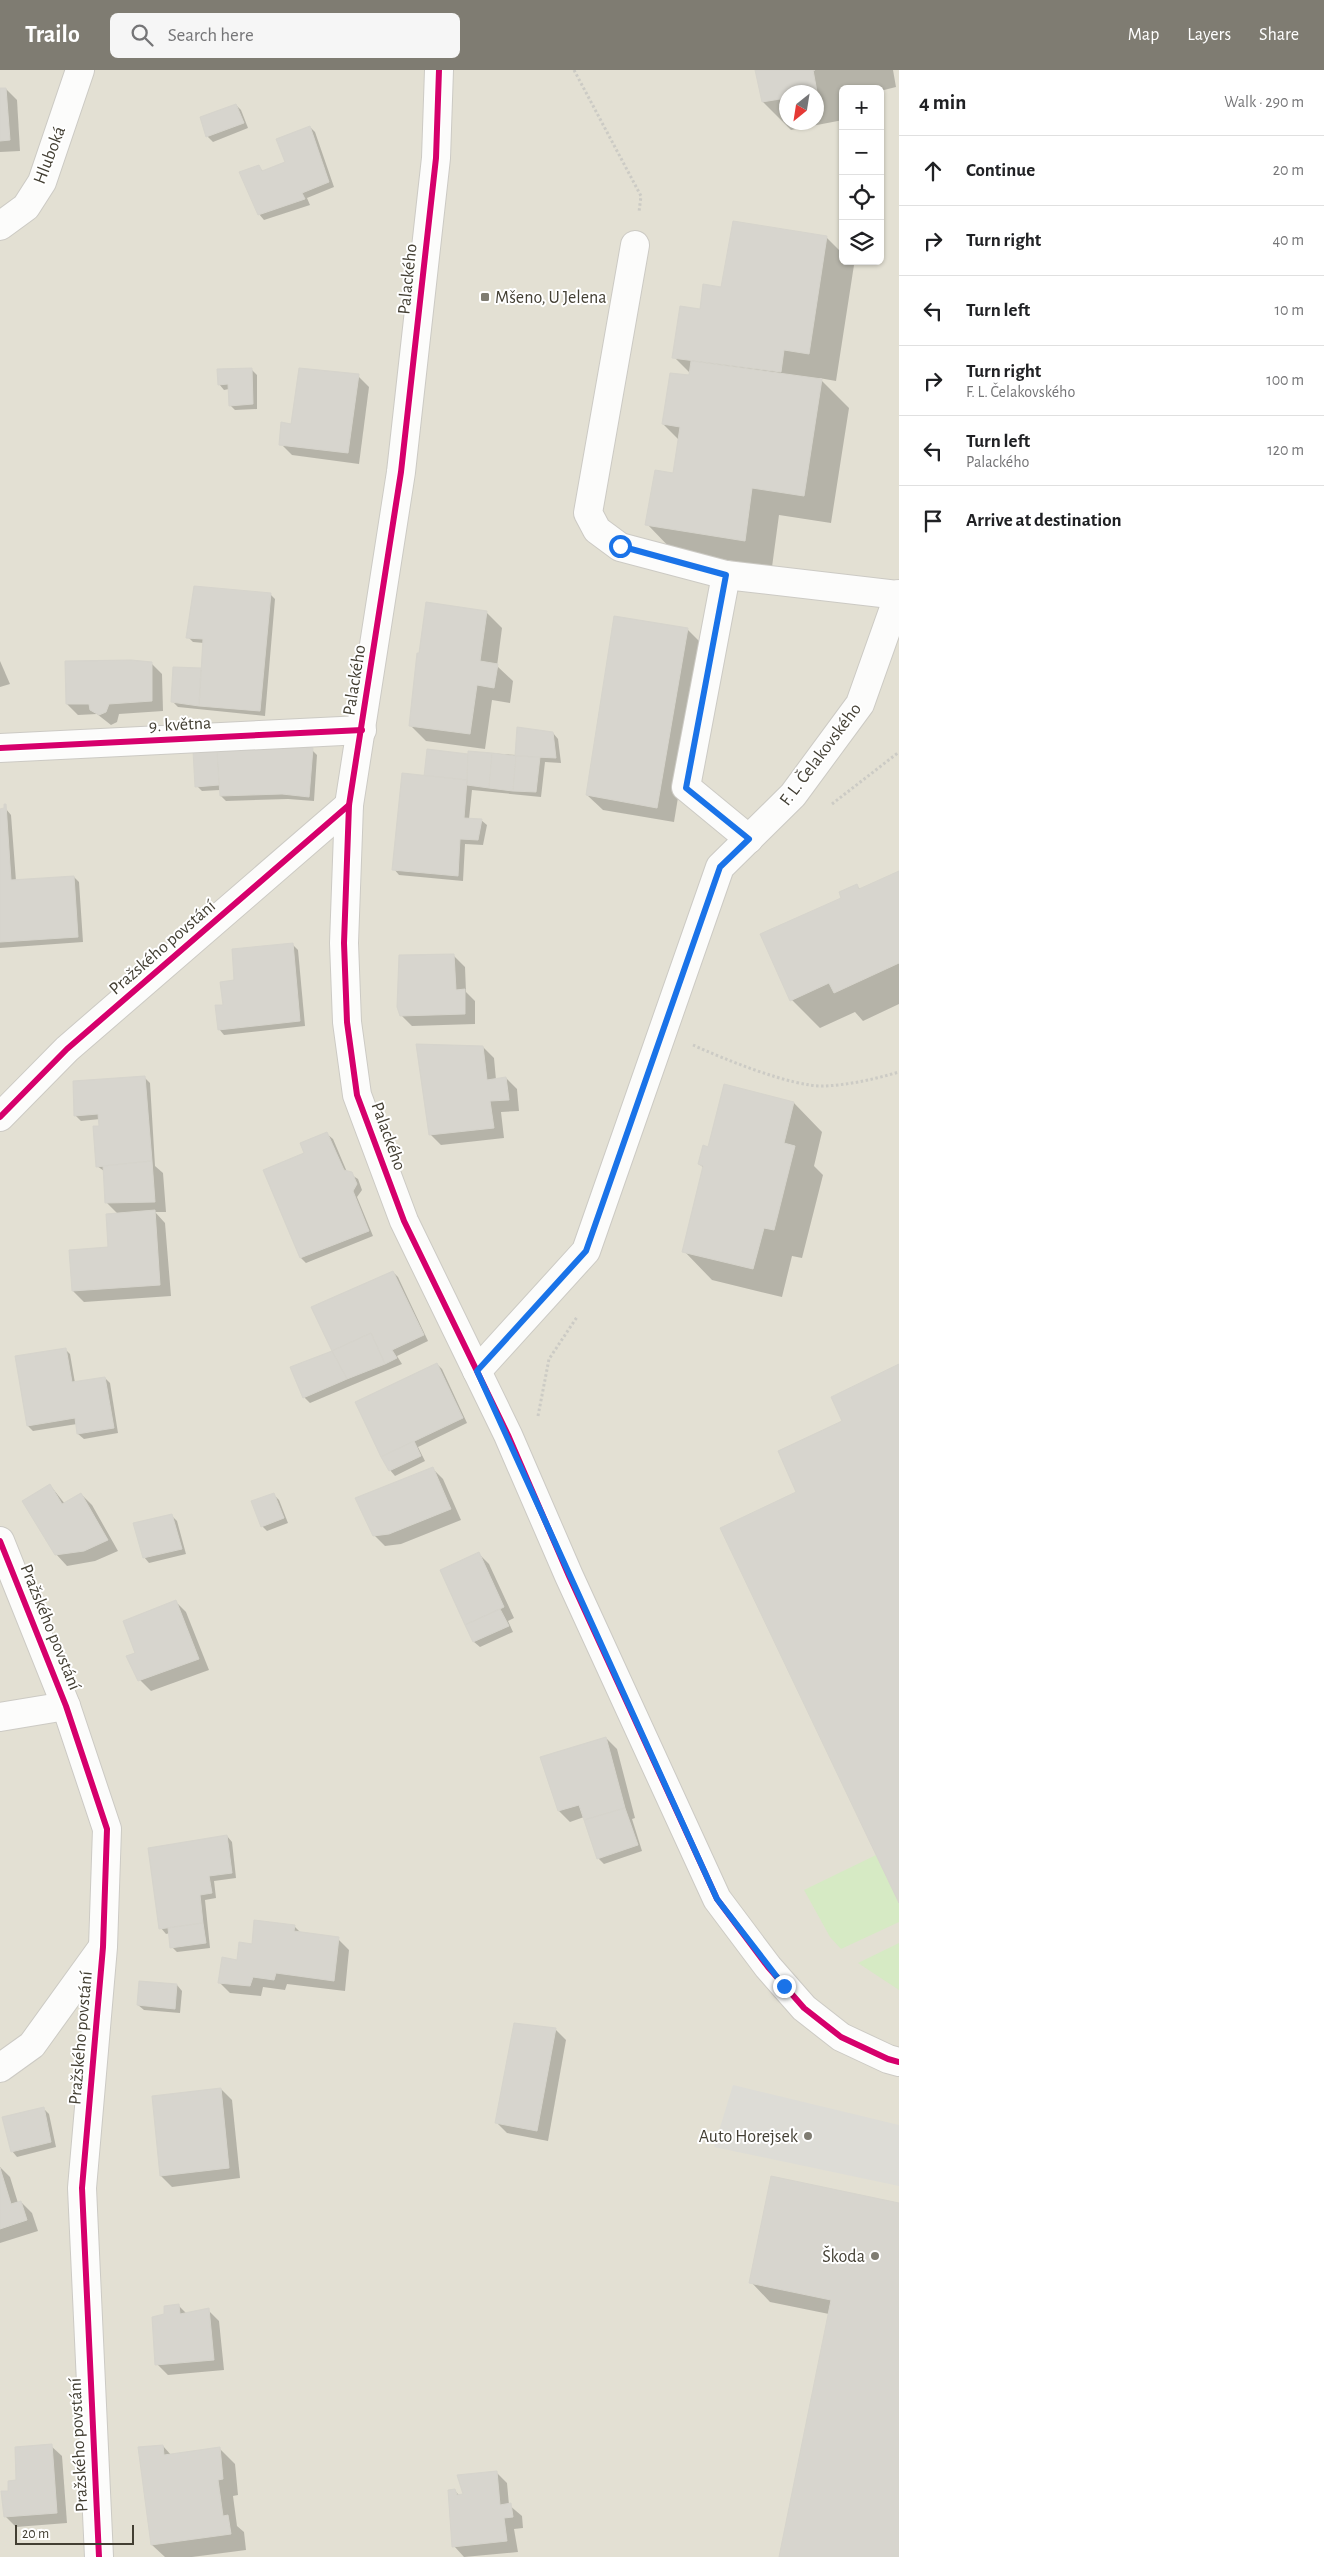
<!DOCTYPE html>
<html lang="en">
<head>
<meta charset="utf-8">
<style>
  :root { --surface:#fff; --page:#f6f6f6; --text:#202124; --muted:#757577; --line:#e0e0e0; --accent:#7f7c72 }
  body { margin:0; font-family:"Alegreya Sans",sans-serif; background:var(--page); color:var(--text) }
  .controls { position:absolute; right:15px; top:15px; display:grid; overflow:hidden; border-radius:8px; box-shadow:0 1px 4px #0004 }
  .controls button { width:45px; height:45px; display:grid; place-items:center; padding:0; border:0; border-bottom:1px solid var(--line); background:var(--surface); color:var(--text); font:25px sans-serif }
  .compass { position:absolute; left:779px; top:15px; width:45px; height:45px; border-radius:50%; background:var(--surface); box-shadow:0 1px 4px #0004; rotate:210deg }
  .scale { position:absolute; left:15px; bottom:12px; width:119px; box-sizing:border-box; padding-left:5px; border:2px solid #433f33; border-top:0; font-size:14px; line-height:18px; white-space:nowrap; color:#433f33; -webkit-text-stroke:4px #fff; paint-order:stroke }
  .stop { position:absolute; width:15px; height:15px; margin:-11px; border:4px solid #1a73e8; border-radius:50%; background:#fff }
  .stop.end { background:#1a73e8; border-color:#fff; box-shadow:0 1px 5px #0008 }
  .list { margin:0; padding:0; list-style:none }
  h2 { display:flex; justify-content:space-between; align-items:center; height:65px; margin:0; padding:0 20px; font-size:21px }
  h2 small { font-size:16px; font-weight:400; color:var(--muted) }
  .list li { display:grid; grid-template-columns:32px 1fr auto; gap:15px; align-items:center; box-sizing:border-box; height:70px; padding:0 20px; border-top:1px solid var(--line) }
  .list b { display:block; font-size:19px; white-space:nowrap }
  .list p { margin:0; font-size:16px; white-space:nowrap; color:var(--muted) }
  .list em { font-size:16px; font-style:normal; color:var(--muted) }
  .icon { flex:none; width:28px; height:28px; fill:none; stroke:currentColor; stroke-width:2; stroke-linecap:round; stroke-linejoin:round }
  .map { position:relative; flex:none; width:899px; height:2487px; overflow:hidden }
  header { display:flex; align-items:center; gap:30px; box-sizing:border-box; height:70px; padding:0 25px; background:var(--accent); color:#fff }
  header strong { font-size:24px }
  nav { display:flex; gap:28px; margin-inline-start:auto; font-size:18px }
  .search { width:350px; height:45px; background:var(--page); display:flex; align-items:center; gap:12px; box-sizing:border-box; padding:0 18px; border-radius:8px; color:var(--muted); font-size:19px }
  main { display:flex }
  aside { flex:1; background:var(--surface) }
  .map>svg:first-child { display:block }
  .residential { fill:#e3e0d3; fill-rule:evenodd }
  .green { fill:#d6eac4 }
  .parking { fill:#dddcd6 }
  .shadow { fill:#0003; fill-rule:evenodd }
  .building { fill:#d7d5ce; stroke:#d6d4cc }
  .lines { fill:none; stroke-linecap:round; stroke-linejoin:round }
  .minor-casing { stroke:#cccac4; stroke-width:30 }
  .path { stroke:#cccbc5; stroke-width:3; stroke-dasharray:2.5 2.5; stroke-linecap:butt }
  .minor { stroke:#fcfcfb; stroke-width:28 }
  .cycleway-casing { stroke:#fff; stroke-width:9 }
  .cycleway { stroke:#d6006c; stroke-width:6 }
  .route { stroke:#1a73e8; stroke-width:6 }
  .poi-dot { fill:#7f7c72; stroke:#fff; stroke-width:2 }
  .labels { text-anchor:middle; stroke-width:4; stroke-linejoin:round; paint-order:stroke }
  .street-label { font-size:18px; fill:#433f33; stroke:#fff }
  .poi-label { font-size:18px; fill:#433f33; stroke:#fff; text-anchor:end }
</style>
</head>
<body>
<header>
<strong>Trailo</strong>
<div class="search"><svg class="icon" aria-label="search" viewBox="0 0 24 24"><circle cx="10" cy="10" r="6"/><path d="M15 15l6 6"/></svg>Search here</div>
<nav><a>Map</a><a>Layers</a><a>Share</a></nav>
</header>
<main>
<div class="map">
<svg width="899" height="2487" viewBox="0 0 899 2487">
  <rect width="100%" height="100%" fill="#eeede6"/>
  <path class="residential" d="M0,0H899V2487H0ZM843,19H880V191H843ZM786,22H816V52H786Z"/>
  <g class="green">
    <polygon points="876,1785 899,1833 899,1852 841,1879 830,1867 804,1820"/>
    <polygon points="899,1873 899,1920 858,1893"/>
  </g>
  <polygon class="parking" points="733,2015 899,2055 899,2116 714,2077"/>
  <g class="shadow">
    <path d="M756,0H893L896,17L880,21V19H843V28L841,29L843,50L791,60L763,32ZM786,22H816V52H786Z"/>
    <polygon points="0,19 6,19 17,30 20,81 0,82"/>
    <polygon points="236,35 241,40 248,58 213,72 207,66 202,48"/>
    <polygon points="310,57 315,62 334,117 307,128 310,135 264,150 259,144 258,97 264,102 287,92"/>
    <polygon points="826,167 843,184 843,191 850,191 854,195 836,311 819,308 849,338 831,453 779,445 772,497 674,482 647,454 674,405 679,370 663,354 690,307 691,304 674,287 701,240 722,218"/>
    <polygon points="251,299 257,305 257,339 235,340 230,335 229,319 224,320 219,314"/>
    <polygon points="358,306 369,317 359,394 292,385 281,374 292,356"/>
    <polygon points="270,524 275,529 265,646 178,637 172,631 174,598 203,600 204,573 193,572 188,567"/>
    <polygon points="486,542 502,558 497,596 513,611 510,633 492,630 485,679 426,671 410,655"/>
    <polygon points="687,559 703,575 674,752 603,740 587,725"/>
    <polygon points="0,591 10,614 0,617"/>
    <polygon points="151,593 162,604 163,641 119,644 117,652 111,655 97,644 78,645 67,634"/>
    <polygon points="553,663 558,669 561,693 545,692 541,727 472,720 469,749 481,750 487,755 483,775 465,774 463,811 399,805 394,799 425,707 469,686 469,682 516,685"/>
    <polygon points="285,677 312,680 317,685 314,731 288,729 226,731 221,726 220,720 202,721 197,716 194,682"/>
    <polygon points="6,739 11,745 16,811 74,807 79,812 83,872 0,878 0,740"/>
    <polygon points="899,802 899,934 863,951 855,942 820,958 792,930 842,828 856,815 861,820"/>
    <polygon points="293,875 298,880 305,956 224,965 219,959 224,936 236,911"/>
    <polygon points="454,886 465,897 466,922 475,931 475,954 412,956 401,945"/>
    <polygon points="483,977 494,988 496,1010 506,1008 517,1019 519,1041 501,1042 504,1068 441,1075 430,1064"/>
    <polygon points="144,1007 150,1013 155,1096 163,1103 166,1142 155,1142 165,1153 171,1226 84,1232 73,1221 110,1178 119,1145 107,1133 104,1101 97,1096 100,1049 81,1051 75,1045"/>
    <polygon points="794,1033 822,1062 814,1096 823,1105 802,1188 792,1186 782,1227 712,1210 684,1181 704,1098 699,1094"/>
    <polygon points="327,1064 333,1069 347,1102 358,1109 362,1120 357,1127 373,1166 306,1193 301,1188 306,1084"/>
    <polygon points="393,1202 398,1207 428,1271 397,1286 402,1294 310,1333 304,1327 292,1298 333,1281"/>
    <polygon points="65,1279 70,1284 75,1313 105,1308 110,1313 118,1363 84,1369 78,1364 77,1354 33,1361 28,1356"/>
    <polygon points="437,1294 442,1299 467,1353 418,1377 425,1391 395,1406 390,1400"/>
    <polygon points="432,1398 443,1409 461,1450 401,1474 385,1476 374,1465"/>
    <polygon points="50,1415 65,1434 81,1424 92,1435 118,1481 95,1491 67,1496 56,1484"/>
    <polygon points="273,1424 279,1430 288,1453 267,1461 262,1456"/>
    <polygon points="171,1445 177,1451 186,1484 149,1493 144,1487"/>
    <polygon points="478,1483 489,1494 514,1548 508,1551 513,1562 480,1577 474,1572 466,1554"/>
    <polygon points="175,1531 186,1542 209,1600 151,1621 140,1610 136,1584"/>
    <polygon points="606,1668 617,1679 635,1748 632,1749 642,1781 604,1794 598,1788 584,1747 570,1752 559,1741"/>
    <polygon points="227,1766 232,1772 236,1808 214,1811 216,1828 205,1830 210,1878 177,1882 172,1877 170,1863 166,1864 161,1858"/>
    <polygon points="294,1856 302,1864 338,1869 349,1880 345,1921 287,1914 285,1920 263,1917 261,1926 230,1923 219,1912 253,1876"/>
    <polygon points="177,1915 182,1921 180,1943 144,1940 138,1935"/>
    <polygon points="555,1959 566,1970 548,2071 507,2063 496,2052"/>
    <polygon points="221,2019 232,2030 240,2108 172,2117 161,2106"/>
    <polygon points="44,2039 49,2044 56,2077 17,2087 12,2081"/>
    <polygon points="0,2097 10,2107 18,2133 21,2132 32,2143 38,2161 0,2173"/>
    <polygon points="899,2134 899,2487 781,2487 829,2244 770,2232 751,2212"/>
    <polygon points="178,2235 187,2244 208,2240 219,2251 224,2300 168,2305 157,2294 166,2245"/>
    <polygon points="51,2376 62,2386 67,2453 16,2457 5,2446 10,2422"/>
    <polygon points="163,2376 171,2385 219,2378 235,2394 238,2425 233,2426 237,2456 244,2462 246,2480 192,2487 165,2487 152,2475"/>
    <polygon points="496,2402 507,2413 509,2435 522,2446 523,2458 514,2459 518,2482 464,2487 454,2476 454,2420 460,2426 464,2425"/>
  </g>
  <g class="building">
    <polygon points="755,0 815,0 813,0 817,22 786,22 786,28 762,32"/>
    <polygon points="0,18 6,18 10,70 0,71"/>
    <polygon points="236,34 244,53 206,67 200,47"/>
    <polygon points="310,56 329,112 302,123 305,129 258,145 239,102 259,95 262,101 285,92 276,69"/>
    <polygon points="733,151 827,166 809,284 784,280 781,302 672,288 680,236 700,239 703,214 721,217"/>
    <polygon points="691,291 822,309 804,426 752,418 745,471 645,455 655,400 673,403 680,357 662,354 670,303 689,305"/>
    <polygon points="252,298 253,334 229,336 228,314 218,315 217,299"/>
    <polygon points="299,298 359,304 348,383 279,375 281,352 291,354"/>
    <polygon points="194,516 271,523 260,641 199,636 203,569 186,568"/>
    <polygon points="426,532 487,541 480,591 498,594 494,618 477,615 470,664 409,656 417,583 419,583"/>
    <polygon points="614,546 688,558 657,738 586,725"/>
    <polygon points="131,590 152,592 152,631 109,634 106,642 99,645 90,640 89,634 66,634 65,591"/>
    <polygon points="173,597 201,598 199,636 171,632"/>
    <polygon points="517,657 553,662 556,688 515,686"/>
    <polygon points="285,676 313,678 309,727 282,724 220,726 217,681"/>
    <polygon points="427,679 468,684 467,710 424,706"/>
    <polygon points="193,681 217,681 219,715 195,717"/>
    <polygon points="468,681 492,683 489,718 467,715"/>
    <polygon points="492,683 516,686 513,721 489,718"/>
    <polygon points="516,686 540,687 536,722 513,721"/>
    <polygon points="402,703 467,710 464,748 482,749 478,770 460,769 458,806 392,800"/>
    <polygon points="4,734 6,734 11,810 74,806 78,867 0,872 0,739 4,738"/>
    <polygon points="899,801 899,893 834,923 829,913 790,931 760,864 841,828 839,822 857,814 859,819"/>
    <polygon points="293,873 300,951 218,960 215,935 223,935 220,912 234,910 232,879"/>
    <polygon points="454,884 456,920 465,919 465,944 400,946 397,937 399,885"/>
    <polygon points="416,974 483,976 487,1010 506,1007 509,1030 490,1031 494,1058 429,1065"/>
    <polygon points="145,1006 152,1091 96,1097 93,1056 99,1056 98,1044 74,1046 73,1011"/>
    <polygon points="724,1014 794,1032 784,1073 795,1076 774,1160 764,1158 753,1199 682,1182 703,1096 698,1094 703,1075 708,1077"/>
    <polygon points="327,1062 344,1100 352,1102 357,1114 353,1121 369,1161 300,1188 263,1100 304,1083 300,1073"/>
    <polygon points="152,1091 155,1132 105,1133 103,1096"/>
    <polygon points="155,1140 160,1215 72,1221 69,1180 108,1177 106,1144"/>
    <polygon points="393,1201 424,1265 392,1280 397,1288 385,1294 371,1263 332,1281 311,1237"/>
    <polygon points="371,1263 385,1294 347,1309 332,1281"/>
    <polygon points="66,1278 72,1312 105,1307 114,1358 77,1364 75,1348 27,1356 15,1286"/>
    <polygon points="332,1281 347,1309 303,1328 290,1297"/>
    <polygon points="437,1293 463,1348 381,1387 355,1332"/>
    <polygon points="899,1294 899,1833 720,1458 796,1422 778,1381 842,1351 831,1327"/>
    <polygon points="414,1371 421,1386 389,1401 381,1387"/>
    <polygon points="433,1397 451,1439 389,1464 373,1466 355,1428"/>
    <polygon points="50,1414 62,1434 81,1423 108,1470 84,1481 55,1485 22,1431"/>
    <polygon points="274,1423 284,1448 261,1457 251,1431"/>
    <polygon points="172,1444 182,1479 143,1488 133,1453"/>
    <polygon points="479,1482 504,1537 465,1555 440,1500"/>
    <polygon points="176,1530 199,1589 138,1611 126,1586 135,1583 123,1551"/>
    <polygon points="500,1539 509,1556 473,1572 465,1555"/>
    <polygon points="606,1667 625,1738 584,1750 579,1735 558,1741 540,1687"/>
    <polygon points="625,1738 638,1775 597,1789 584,1750"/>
    <polygon points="227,1765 232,1803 209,1806 212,1823 200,1825 203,1853 159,1859 148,1778"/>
    <polygon points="254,1850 295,1855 294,1861 339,1867 334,1911 276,1903 274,1910 253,1907 250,1916 218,1913 222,1887 237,1890 239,1872 252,1874"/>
    <polygon points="203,1853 206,1873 170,1878 168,1858"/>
    <polygon points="139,1911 177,1914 175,1939 137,1935"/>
    <polygon points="514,1953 556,1958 537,2061 495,2053"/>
    <polygon points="221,2018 229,2098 160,2106 152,2026"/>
    <polygon points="44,2037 51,2072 11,2082 2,2047"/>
    <polygon points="0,2098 11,2134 21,2131 27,2150 0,2159"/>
    <polygon points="771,2106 899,2133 899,2487 779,2487 831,2230 749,2213"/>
    <polygon points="179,2234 180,2244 209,2238 214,2290 155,2295 152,2247 164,2244 164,2236"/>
    <polygon points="52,2374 57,2443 4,2447 1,2421 8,2421 8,2411 16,2410 15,2377"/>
    <polygon points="163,2375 164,2385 220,2377 223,2409 218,2410 223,2446 228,2445 231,2464 151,2475 138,2377"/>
    <polygon points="497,2401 500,2435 511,2433 513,2447 504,2448 507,2471 452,2477 448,2420 455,2419 457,2425 463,2424 457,2405"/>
  </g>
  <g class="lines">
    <defs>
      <g id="minor">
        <polyline points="439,0 436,88 401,402 349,735 344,873 347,952 357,1025 404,1151 508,1365 569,1506 717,1829 768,1897 804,1938 841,1967 888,1989 899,1992"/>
        <polyline points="0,156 26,137 42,112 80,0"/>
        <polyline points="635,175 588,443 597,460 620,477 726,505"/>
        <polyline points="0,678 362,660"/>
        <polyline points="749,769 686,717 726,505 899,525"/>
        <polyline points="0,1047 67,979 349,735"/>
        <polyline points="477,1301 586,1181 720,797 793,725 860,634 899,524"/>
        <polyline points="0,1471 66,1636 107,1759 103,1877 82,2118 99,2487"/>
        <polyline points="0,1647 66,1636"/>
        <polyline points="0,1998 32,1975 102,1878"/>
      </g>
    </defs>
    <use href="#minor" class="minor-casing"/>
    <g class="path">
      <polyline points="574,0 641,126 639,142"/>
      <polyline points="832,734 899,682"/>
      <path d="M693,975C724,989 792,1017 824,1016C849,1015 875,1009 899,1002"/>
      <polyline points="538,1346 549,1289 577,1247"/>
    </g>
    <use href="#minor" class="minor"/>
    <defs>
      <g id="cycleway">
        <polyline points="439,0 436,88 401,402 349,735 344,873 347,952 357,1025 404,1151 508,1365 569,1506 717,1829 768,1897 804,1938 841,1967 888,1989 899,1992"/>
        <polyline points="0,678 362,660"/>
        <polyline points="0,1047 67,979 349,735"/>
        <polyline points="0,1471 66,1636 107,1759 103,1877 82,2118 99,2487"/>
      </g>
    </defs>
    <use href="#cycleway" class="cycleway-casing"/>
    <use href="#cycleway" class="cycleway"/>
  </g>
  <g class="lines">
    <polyline class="route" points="620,476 726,505 686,718 749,769 720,797 586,1181 477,1301 717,1829 784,1916"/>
  </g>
  <g class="poi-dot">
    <rect x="480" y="222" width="10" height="10" rx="2.5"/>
    <circle cx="808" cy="2066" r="5"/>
    <circle cx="875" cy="2186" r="5"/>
  </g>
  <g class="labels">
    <g class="street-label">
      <text transform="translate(49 85) rotate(-69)" y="6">Hluboká</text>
      <text transform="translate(407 209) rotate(-84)" y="6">Palackého</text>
      <text transform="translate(354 610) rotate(-81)" y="6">Palackého</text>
      <text transform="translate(180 654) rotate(-3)" y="6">9. května</text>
      <text transform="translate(820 684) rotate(-53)" y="6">F. L. Čelakovského</text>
      <text transform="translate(162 877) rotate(-41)" y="6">Pražského povstání</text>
      <text transform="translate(389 1066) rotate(70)" y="6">Palackého</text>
      <text transform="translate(51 1557) rotate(68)" y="6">Pražského povstání</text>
      <text transform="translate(80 1968) rotate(-85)" y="6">Pražského povstání</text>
      <text transform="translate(78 2375) rotate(-93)" y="6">Pražského povstání</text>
    </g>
    <g class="poi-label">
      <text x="495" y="233" text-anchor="start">Mšeno, U Jelena</text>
      <text x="798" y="2072">Auto Horejsek</text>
      <text x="865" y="2192">Škoda</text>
    </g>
  </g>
</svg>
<div class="controls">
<button>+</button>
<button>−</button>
<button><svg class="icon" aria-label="locate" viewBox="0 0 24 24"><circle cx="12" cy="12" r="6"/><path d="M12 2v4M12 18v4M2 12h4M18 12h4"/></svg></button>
<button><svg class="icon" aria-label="layers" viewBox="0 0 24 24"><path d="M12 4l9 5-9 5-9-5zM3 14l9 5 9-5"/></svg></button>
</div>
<svg class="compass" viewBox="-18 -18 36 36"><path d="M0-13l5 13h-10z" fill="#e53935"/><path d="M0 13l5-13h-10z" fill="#757577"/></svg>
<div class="scale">20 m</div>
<div class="stop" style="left:620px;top:476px"></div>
<div class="stop end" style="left:784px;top:1916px"></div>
</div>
<aside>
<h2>4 min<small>Walk · 290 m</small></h2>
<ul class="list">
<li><svg class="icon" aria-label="ahead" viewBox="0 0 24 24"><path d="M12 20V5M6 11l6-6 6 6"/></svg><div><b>Continue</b></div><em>20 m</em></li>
<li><svg class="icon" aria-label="right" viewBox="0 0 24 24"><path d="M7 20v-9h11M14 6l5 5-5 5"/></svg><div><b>Turn right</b></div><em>40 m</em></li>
<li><svg class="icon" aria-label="left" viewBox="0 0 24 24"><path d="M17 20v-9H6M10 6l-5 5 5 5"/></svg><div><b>Turn left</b></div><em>10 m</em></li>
<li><svg class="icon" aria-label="right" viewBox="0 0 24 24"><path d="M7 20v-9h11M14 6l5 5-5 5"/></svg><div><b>Turn right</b><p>F. L. Čelakovského</p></div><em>100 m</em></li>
<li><svg class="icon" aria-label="left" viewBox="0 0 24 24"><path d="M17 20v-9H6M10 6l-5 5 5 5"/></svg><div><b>Turn left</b><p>Palackého</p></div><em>120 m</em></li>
<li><svg class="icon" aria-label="arrive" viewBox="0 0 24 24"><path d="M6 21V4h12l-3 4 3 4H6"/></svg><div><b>Arrive at destination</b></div></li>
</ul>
</aside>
</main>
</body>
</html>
